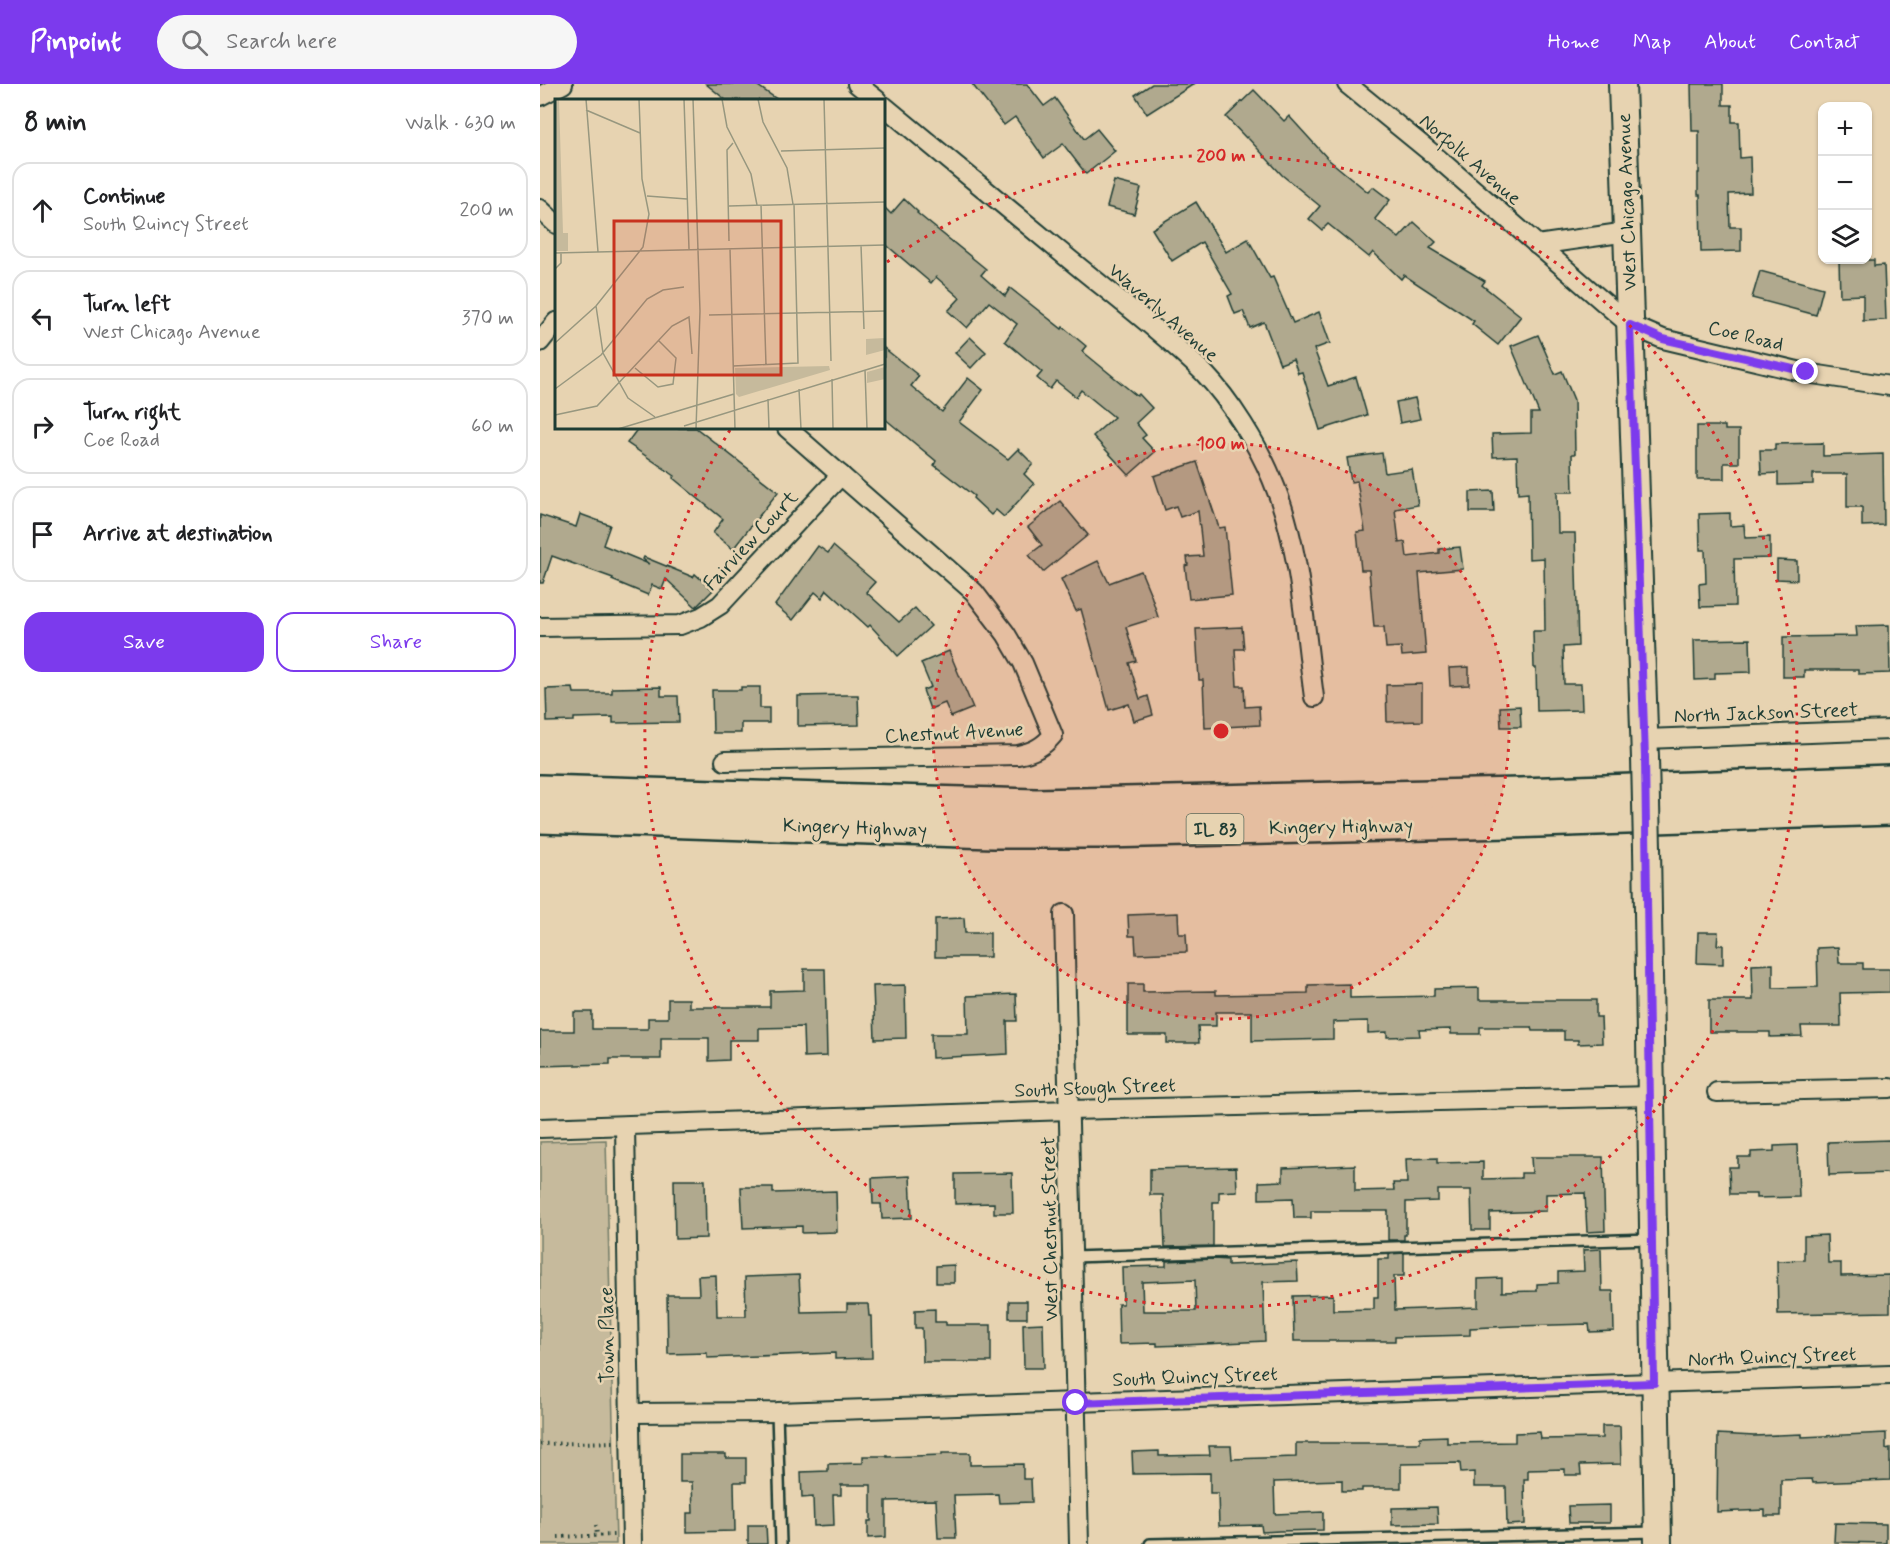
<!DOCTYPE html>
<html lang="en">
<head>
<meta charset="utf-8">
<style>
  :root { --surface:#fff; --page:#f6f6f6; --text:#202124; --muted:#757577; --line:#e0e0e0; --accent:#7c3aed }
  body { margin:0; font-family:Mynerve,sans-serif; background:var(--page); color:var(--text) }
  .controls { position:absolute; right:18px; top:18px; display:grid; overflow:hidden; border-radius:12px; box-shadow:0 2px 4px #0004 }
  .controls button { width:54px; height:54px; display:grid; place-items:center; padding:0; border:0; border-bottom:2px solid var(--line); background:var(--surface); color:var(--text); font:30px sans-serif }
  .stop { position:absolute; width:18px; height:18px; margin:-14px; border:4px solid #7c3aed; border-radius:50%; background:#fff }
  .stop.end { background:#7c3aed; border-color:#fff; box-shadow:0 2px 6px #0008 }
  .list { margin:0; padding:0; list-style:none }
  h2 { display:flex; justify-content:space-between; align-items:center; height:78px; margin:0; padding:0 24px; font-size:26px }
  h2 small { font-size:20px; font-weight:400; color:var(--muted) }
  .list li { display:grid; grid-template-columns:39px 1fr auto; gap:18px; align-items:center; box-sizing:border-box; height:96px; margin:0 12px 12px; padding:0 12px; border:2px solid var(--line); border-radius:18px }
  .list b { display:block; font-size:22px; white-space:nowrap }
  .list p { margin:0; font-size:20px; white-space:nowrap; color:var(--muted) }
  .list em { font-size:20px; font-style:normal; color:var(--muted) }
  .actions { display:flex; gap:12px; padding:18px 24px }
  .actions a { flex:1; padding:14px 0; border:2px solid var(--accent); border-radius:18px; text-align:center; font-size:21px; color:var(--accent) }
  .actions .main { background:var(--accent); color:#fff }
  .icon { flex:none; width:33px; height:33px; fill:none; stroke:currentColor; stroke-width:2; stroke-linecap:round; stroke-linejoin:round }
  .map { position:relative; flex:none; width:1350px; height:1460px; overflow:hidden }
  header { display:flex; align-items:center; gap:36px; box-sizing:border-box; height:84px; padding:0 30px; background:var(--accent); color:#fff }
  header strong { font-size:28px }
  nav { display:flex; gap:33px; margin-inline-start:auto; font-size:21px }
  .search { width:420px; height:54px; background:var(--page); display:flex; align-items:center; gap:15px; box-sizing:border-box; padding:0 21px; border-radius:33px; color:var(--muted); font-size:22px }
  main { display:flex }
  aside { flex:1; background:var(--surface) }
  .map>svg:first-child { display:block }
  .green { fill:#c6ba9c; stroke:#727c68; stroke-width:1.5 }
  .building { fill:#b0a98e; stroke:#1f3d34; stroke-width:1.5; fill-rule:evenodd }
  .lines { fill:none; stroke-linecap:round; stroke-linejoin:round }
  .lane-casing { stroke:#1f3d34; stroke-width:14 }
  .street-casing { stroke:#1f3d34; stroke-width:22 }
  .secondary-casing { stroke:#1f3d34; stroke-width:30 }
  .highway-casing { stroke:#1f3d34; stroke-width:38 }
  .path { stroke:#1f3d34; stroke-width:4; stroke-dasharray:1.5 4.5; stroke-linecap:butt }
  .lane { stroke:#e7d3b1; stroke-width:9 }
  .street { stroke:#e7d3b1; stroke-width:18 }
  .secondary { stroke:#e7d3b1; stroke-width:26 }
  .highway { stroke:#e7d3b1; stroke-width:33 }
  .secondary-bridge-casing { stroke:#1f3d34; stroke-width:30; stroke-linecap:butt }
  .secondary-bridge { stroke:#e7d3b1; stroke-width:26 }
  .route { stroke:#7c3aed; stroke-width:8 }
  .ring { fill:none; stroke:#d62828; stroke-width:3; stroke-dasharray:3 6 }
  .labels { text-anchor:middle; stroke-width:5; stroke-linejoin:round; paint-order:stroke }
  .shield { fill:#e7d3b1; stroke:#5b6a5a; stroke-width:1.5 }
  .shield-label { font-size:18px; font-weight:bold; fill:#1f3d34 }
  .street-label { font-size:20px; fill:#1f3d34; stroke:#e7d3b1 }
  .inset-road { fill:none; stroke:#97977f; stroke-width:1.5 }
  .view { fill:#c8321e; fill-opacity:0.15; stroke:#c8321e; stroke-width:3 }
  .inset-edge { fill:none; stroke:#1f3d34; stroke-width:3 }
  .centre { fill:#d62828; stroke:#e7d3b1; stroke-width:3 }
  .ring-label { font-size:18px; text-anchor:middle; font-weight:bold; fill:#d62828; stroke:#e7d3b1; stroke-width:5; stroke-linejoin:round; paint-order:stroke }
</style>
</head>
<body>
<header>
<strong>Pinpoint</strong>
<div class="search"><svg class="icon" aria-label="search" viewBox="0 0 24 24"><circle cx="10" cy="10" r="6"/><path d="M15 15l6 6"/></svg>Search here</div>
<nav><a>Home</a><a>Map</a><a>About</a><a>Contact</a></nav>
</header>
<main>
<aside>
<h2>8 min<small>Walk · 630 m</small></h2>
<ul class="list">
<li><svg class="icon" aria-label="ahead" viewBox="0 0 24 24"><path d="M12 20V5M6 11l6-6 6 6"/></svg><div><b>Continue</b><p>South Quincy Street</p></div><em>200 m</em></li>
<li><svg class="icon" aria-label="left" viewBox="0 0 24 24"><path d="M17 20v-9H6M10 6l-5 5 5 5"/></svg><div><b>Turn left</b><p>West Chicago Avenue</p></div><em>370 m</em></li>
<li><svg class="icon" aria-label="right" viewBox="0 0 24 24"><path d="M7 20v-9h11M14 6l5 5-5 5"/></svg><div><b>Turn right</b><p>Coe Road</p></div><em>60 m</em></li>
<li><svg class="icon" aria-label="arrive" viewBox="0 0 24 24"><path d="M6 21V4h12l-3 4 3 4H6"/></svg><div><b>Arrive at destination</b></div></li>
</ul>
<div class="actions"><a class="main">Save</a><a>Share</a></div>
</aside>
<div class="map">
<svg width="1350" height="1460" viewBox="0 0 1350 1460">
  <rect width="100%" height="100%" fill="#e7d3b1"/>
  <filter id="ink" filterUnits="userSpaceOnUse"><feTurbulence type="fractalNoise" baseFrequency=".0167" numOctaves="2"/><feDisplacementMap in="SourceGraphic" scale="12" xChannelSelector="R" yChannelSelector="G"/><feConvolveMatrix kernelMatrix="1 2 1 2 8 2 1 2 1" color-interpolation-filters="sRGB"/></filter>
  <g filter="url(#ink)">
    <polygon class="green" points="66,1056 76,1460 0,1460 0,1058"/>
    <g class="building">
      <polygon points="166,0 215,0 238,16 186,16"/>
      <polygon points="432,0 487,0 504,22 515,14 544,55 557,45 575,67 546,90 523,60 504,74 475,33 464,41"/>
      <polygon points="612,0 654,0 607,30 595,11"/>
      <polygon points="1151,0 1183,0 1183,21 1192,21 1192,38 1199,38 1200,74 1210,73 1211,109 1189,110 1190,143 1201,143 1201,167 1161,168 1160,111 1158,111 1158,89 1159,89 1159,47 1152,47"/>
      <polygon points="714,6 744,37 749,32 789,76 828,108 833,103 850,116 835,135 859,154 874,138 896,158 890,164 945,197 942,201 981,232 958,261 932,240 934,237 864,191 861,195 833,168 829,173 788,140 782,146 769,135 780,122 742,91 707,53 706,54 686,33"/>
      <polygon points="574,97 601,104 594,130 567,123"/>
      <polygon points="364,115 378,128 377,129 446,185 441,191 465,212 470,204 522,245 523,243 546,262 542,267 597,312 599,310 612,324 596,339 606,351 602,354 615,368 589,391 553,352 574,333 541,306 536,313 516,297 510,305 497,294 502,288 465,257 477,240 449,218 427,244 408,227 420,214 396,193 391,199 344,159 344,123 351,130"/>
      <polygon points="656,118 686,168 708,155 730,194 733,193 753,239 779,228 790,259 774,265 788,302 816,293 827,331 780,346 762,288 758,289 753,275 740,280 724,238 710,244 703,227 695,230 688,212 692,210 662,158 632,177 612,145"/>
      <polygon points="1299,176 1334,176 1334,182 1344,181 1346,236 1323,237 1323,211 1300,212"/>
      <polygon points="1220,187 1283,204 1276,231 1212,214"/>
      <polygon points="998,251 1015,290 1022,287 1034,316 1035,370 1032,370 1033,408 1017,408 1018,449 1035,449 1038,562 1023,563 1024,600 1041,600 1042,626 997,627 996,584 994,584 993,547 1005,547 1004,474 989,475 988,409 978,410 977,372 953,373 952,350 991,349 991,329 999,329 971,262"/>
      <polygon points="430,253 446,268 431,284 415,269"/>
      <polygon points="344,264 379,292 371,302 402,328 428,294 443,306 419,338 468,375 478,365 493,380 484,390 494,400 464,433 456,426 451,431 433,414 434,412 394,381 396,377 344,334"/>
      <polygon points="875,314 880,335 860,339 856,318"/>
      <polygon points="1157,342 1185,342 1185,346 1199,346 1199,379 1184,379 1184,395 1157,395"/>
      <polygon points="98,344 156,344 238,408 193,465 173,449 183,435 133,394 135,392 87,359"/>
      <polygon points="1283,359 1283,372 1343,370 1344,441 1322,442 1322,423 1307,423 1307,390 1273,390 1273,400 1238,401 1238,389 1221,390 1220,366 1235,366 1235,360"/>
      <polygon points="842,369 845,389 872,385 878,421 855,425 859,459 865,458 867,473 899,469 899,465 920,463 923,485 879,489 886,570 862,572 861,563 846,564 844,543 834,543 829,486 821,486 817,448 825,447 817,397 811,398 807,374"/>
      <polygon points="657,378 679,444 685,443 692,511 649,515 645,482 648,481 647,473 663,472 658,427 640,433 636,422 625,426 614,392"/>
      <polygon points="953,407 954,428 930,428 930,408"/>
      <polygon points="520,417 548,451 503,488 489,471 502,461 488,443"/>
      <polygon points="1190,429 1190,442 1204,441 1205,454 1230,453 1230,474 1194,475 1195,522 1160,523 1159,500 1166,499 1165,466 1160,466 1159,430"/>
      <polygon points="40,430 70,441 63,461 109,480 103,475 104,473 153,493 155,490 173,506 156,523 126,495 122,505 112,501 108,511 72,496 73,494 12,472 3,499 0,499 0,431 36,443"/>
      <polygon points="278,462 288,469 293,462 335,498 326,508 359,538 375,524 391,542 358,572 330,541 328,543 287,506 282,514 275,508 253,536 235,521"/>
      <polygon points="1237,476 1257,477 1257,496 1237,495"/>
      <polygon points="558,477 569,499 601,487 611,511 618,533 586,543 596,577 589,579 600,615 608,612 613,631 594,637 589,620 569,626 541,525 536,527 521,495"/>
      <polygon points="1349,541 1350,589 1318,590 1318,586 1264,586 1264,593 1243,593 1243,553 1317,552 1316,542"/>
      <polygon points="702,543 704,565 695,565 697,602 704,602 705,623 719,622 720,641 665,644 663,596 659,596 656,545"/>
      <polygon points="1210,555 1211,588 1175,589 1175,595 1155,596 1154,556"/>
      <polygon points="409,567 433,624 411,633 405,619 390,625 383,606 391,603 381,579"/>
      <polygon points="929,583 929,601 910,602 909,584"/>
      <polygon points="882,600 882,637 847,638 846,601"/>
      <polygon points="121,603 121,612 138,612 139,638 73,639 73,633 34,634 34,637 7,638 6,605 33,604 34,609 72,609 72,604"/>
      <polygon points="201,603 220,603 220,624 229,624 229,639 201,639 201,649 173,649 172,606 201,606"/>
      <polygon points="305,611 318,611 319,641 258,642 258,612"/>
      <polygon points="980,622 981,643 961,643 960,623"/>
      <polygon points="638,829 639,850 646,850 647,868 596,870 595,852 589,852 588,831"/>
      <polygon points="424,834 425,849 450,849 450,873 395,873 395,835"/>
      <polygon points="1158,848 1178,848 1177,861 1183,861 1183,880 1157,879"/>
      <polygon points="1298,863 1299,879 1323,879 1323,885 1350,885 1350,908 1300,909 1301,942 1261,942 1262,952 1230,953 1230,948 1169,948 1169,916 1213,916 1212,881 1233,880 1233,904 1278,903 1277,864"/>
      <polygon points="264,885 285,885 287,972 264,973 263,943 219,944 219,956 189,956 189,976 169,977 169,954 121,954 121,975 70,975 70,980 0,982 0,947 34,947 34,928 52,928 52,945 108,945 108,934 128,934 128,915 149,915 149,923 230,923 230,907 264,906"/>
      <polygon points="588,900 603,900 603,908 676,907 676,911 768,909 768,901 810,900 810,914 894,912 894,905 939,904 939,916 1056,916 1056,933 1061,933 1062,959 1038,960 1038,956 1024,956 1024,947 992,947 991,943 940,943 940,950 911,950 911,945 879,946 880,952 847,953 847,948 828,949 828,937 793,938 793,955 712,957 712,928 676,928 676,942 658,942 659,959 627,959 627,951 588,951"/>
      <polygon points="365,901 366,954 335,955 333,902"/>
      <polygon points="476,910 477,937 467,937 468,970 392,974 391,950 428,950 427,912"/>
      <polygon points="1350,1056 1350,1089 1289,1091 1288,1058"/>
      <polygon points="1257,1061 1259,1113 1216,1114 1216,1110 1190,1110 1189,1083 1198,1083 1198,1073 1211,1073 1211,1068 1234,1067 1234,1062"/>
      <polygon points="991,1073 1063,1073 1065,1147 1047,1148 1045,1109 1006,1110 1006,1127 950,1129 950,1146 932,1146 931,1106 898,1106 898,1117 866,1118 866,1151 864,1151 864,1156 848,1156 848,1127 771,1127 771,1134 754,1134 753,1114 719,1115 719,1098 743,1097 743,1084 815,1081 815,1107 854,1106 853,1099 867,1099 866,1075 897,1074 897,1079 943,1078 943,1095 981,1094 981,1089 992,1089"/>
      <polygon points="696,1083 697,1107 679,1108 679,1118 673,1118 673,1162 625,1163 623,1111 610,1111 610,1085"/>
      <polygon points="472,1089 473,1129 454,1129 454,1119 415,1120 415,1090"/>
      <polygon points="370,1092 372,1134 342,1135 341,1120 333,1120 332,1094"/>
      <polygon points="134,1096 165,1096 166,1154 135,1155"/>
      <polygon points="201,1103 233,1103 233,1109 296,1107 297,1148 262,1149 262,1142 203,1144"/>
      <polygon points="1287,1151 1288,1179 1301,1179 1301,1192 1350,1191 1350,1228 1238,1230 1237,1177 1264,1176 1264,1152"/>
      <polygon points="1061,1165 1062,1207 1073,1207 1074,1247 1050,1248 1049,1240 974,1242 930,1244 930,1251 855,1253 855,1257 754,1257 753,1212 793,1211 793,1226 834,1225 834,1213 838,1213 838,1175 849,1175 849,1170 864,1169 864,1192 854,1192 855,1226 938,1223 938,1195 962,1194 962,1208 997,1207 997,1200 1018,1199 1018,1188 1044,1187 1043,1166"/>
      <path d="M674,1175L688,1176V1181L757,1178L758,1197L723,1198L725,1257L644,1261L617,1262V1259L579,1260L578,1220H583L582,1183L626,1182V1177ZM655,1196L656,1227H603L602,1198Z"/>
      <polygon points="414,1181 414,1199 396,1199 396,1182"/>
      <polygon points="176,1191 177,1232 206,1232 205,1193 259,1191 261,1228 307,1227 307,1220 328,1220 329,1232 331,1232 332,1274 295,1275 295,1269 167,1274 167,1269 128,1270 127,1211 159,1211 158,1192"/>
      <rect x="469" y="1217" width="18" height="17"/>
      <polygon points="395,1225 395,1238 406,1238 406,1241 451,1241 451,1278 383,1278 382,1244 375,1244 375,1226"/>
      <polygon points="503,1239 504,1284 484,1284 483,1240"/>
      <polygon points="1062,1342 1080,1342 1081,1380 1040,1381 1041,1391 1025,1391 1025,1385 988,1386 988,1395 984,1395 985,1440 967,1441 966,1403 934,1403 934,1388 921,1389 920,1379 861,1380 861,1404 822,1404 822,1407 802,1407 802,1396 734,1398 735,1430 783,1428 783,1446 739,1447 722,1448 721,1441 679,1442 678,1409 670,1409 670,1389 593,1390 592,1368 619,1367 619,1372 670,1371 669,1362 691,1362 692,1375 756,1373 756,1359 880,1359 880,1353 907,1352 907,1359 975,1358 975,1349 1000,1348 1001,1355 1062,1354"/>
      <polygon points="1346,1349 1346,1365 1350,1364 1350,1396 1273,1399 1272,1395 1241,1396 1241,1432 1225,1432 1225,1426 1177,1428 1178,1350 1214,1352 1262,1350 1262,1353"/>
      <polygon points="402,1369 430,1369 430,1381 483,1380 483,1395 491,1395 492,1418 459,1419 458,1410 414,1411 416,1454 398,1454 396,1416 346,1417 346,1453 328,1454 328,1437 331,1437 331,1401 301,1401 301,1411 293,1411 294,1441 274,1442 273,1413 262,1414 261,1388 288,1387 288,1380 323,1379 323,1372 347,1372 347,1373 402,1371"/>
      <polygon points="140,1370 186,1370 186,1374 206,1374 206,1398 194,1398 195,1447 147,1448 147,1429 153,1429 152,1398 140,1398"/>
      <polygon points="1070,1421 1070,1439 1029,1439 1028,1422"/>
      <polygon points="897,1423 898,1440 852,1441 852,1424"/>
      <polygon points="1295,1439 1346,1440 1346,1459 1294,1458"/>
      <polygon points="208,1441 226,1441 227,1460 208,1460"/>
    </g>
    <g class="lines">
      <defs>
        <g id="lane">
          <polyline points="532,1173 1111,1155"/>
          <polyline points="237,1328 241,1460"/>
          <polyline points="610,1460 1116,1448"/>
        </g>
        <g id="street">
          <polyline points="317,0 337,16"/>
          <polyline points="807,0 894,71 1090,241 1123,255 1266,289 1350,302"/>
          <polyline points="0,12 23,0"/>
          <path d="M344,22C405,73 467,124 529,175C574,212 622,248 664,289C690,316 718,361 732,395C761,463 764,541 774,613"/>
          <polyline points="0,125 16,140"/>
          <polyline points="997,161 1087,148"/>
          <polyline points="0,258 16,238"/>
          <polyline points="0,543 140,541 161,533 180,521 301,391"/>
          <polyline points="1105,655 1350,646"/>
          <path d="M185,677L478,671C493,668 503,663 513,651L483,579L466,550L434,508L247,344"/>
          <polyline points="524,830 539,1460"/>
          <polyline points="1177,1008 1350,1004"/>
          <polyline points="85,1042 92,1460"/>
          <polyline points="0,1044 530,1026 1111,1012"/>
          <polyline points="90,1329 237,1328 1350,1291"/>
        </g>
        <g id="secondary">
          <polyline points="1082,0 1105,674"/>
          <polyline points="1107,764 1118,1460"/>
        </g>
        <g id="highway">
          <polyline points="0,708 496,722 980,711 1350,698"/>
          <polyline points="0,732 453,747 564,747 970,737 1350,724"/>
        </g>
      </defs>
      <use href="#lane" class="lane-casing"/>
      <use href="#street" class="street-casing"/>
      <use href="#secondary" class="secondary-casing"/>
      <use href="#highway" class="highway-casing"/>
      <g class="path">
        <polyline points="0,1360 74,1358"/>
        <polyline points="56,1441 57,1452"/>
        <polyline points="18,1453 75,1451"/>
      </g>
      <use href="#lane" class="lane"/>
      <use href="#street" class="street"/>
      <use href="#secondary" class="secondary"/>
      <use href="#highway" class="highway"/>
      <defs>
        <polyline id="secondary-bridge" points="1105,674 1107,764"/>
      </defs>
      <use href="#secondary-bridge" class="secondary-bridge-casing"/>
      <use href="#secondary-bridge" class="secondary-bridge"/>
    </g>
  </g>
  <g class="lines" filter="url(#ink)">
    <polyline class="route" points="536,1319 1114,1299 1105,674 1090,241 1123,255 1266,288"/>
  </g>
  <circle cx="681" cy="647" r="288" fill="#d62828" fill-opacity=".12"/>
  <g class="ring">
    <circle cx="681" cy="647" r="288"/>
    <path d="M347 178A576 576 0 1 1 190 346"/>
  </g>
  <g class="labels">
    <rect class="shield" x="646.5" y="730" width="57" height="30" rx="4.5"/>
    <g class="shield-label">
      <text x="675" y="751">IL 83</text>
    </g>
    <g class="street-label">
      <text transform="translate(931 75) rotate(41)" y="7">Norfolk Avenue</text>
      <text transform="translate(1086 118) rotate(-92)" y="7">West Chicago Avenue</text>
      <text transform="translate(624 228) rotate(41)" y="7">Waverly Avenue</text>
      <text transform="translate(1206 251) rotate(13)" y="7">Coe Road</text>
      <text transform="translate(210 456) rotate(-47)" y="7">Fairview Court</text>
      <text transform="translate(1226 628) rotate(-2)" y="7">North Jackson Street</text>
      <text transform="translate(414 648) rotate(-3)" y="7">Chestnut Avenue</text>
      <text transform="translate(801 742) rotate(-1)" y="7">Kingery Highway</text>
      <text transform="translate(315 743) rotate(2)" y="7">Kingery Highway</text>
      <text transform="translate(555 1003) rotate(-2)" y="7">South Stough Street</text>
      <text transform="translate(509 1145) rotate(-91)" y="7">West Chestnut Street</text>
      <text transform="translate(66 1251) rotate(-91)" y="7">Town Place</text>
      <text transform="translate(1232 1272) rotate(-2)" y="7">North Quincy Street</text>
      <text transform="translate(655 1292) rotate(-2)" y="7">South Quincy Street</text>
    </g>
  </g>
  <g transform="translate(15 15)">
    <rect width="330" height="330" fill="#e7d3b1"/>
    <path d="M0,0H4L8,134H13V152H0ZM330,239V251L311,256V240ZM274,267L275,271L184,298L181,295L180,269ZM330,268V280L312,284V273Z" fill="#c6ba9c"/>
    <path class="inset-road" d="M31,0L43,153M129,0L134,150M138,0L145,212L141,330M167,0L172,28L196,75L202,106M203,0L208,23L232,69L238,105M269,0L276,262M31,11L85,34M226,52L330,49M92,97L132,100M206,106L211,266M174,107L330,103M174,142L172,51L178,44M306,146L309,230M175,150L180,330M0,154L330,146M0,170L6,164V154M41,207L48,254L73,299L100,318M154,216L330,212M0,244L41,207L88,148L94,115L87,80L84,0M178,267L243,264L239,105M80,269L103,288L118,285L121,259L104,242M310,271L312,330M277,280L278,330M0,290L46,256L92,200L108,191L129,188M244,290L246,330M213,300L214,330M0,316L42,307L117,227L134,218L137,255M129,327L330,265M63,330L179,295"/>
    <path class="view" d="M59,122H226V276H59Z"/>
    <rect width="330" height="330" class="inset-edge"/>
  </g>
  <circle cx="681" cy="647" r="9" class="centre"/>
  <g class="ring-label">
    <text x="681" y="77">200 m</text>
    <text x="681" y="365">100 m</text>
  </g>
</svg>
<div class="controls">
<button>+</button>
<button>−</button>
<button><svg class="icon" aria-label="layers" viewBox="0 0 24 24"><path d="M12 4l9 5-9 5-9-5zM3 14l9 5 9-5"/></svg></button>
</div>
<div class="stop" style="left:536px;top:1319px"></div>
<div class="stop end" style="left:1266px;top:288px"></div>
</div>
</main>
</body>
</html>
